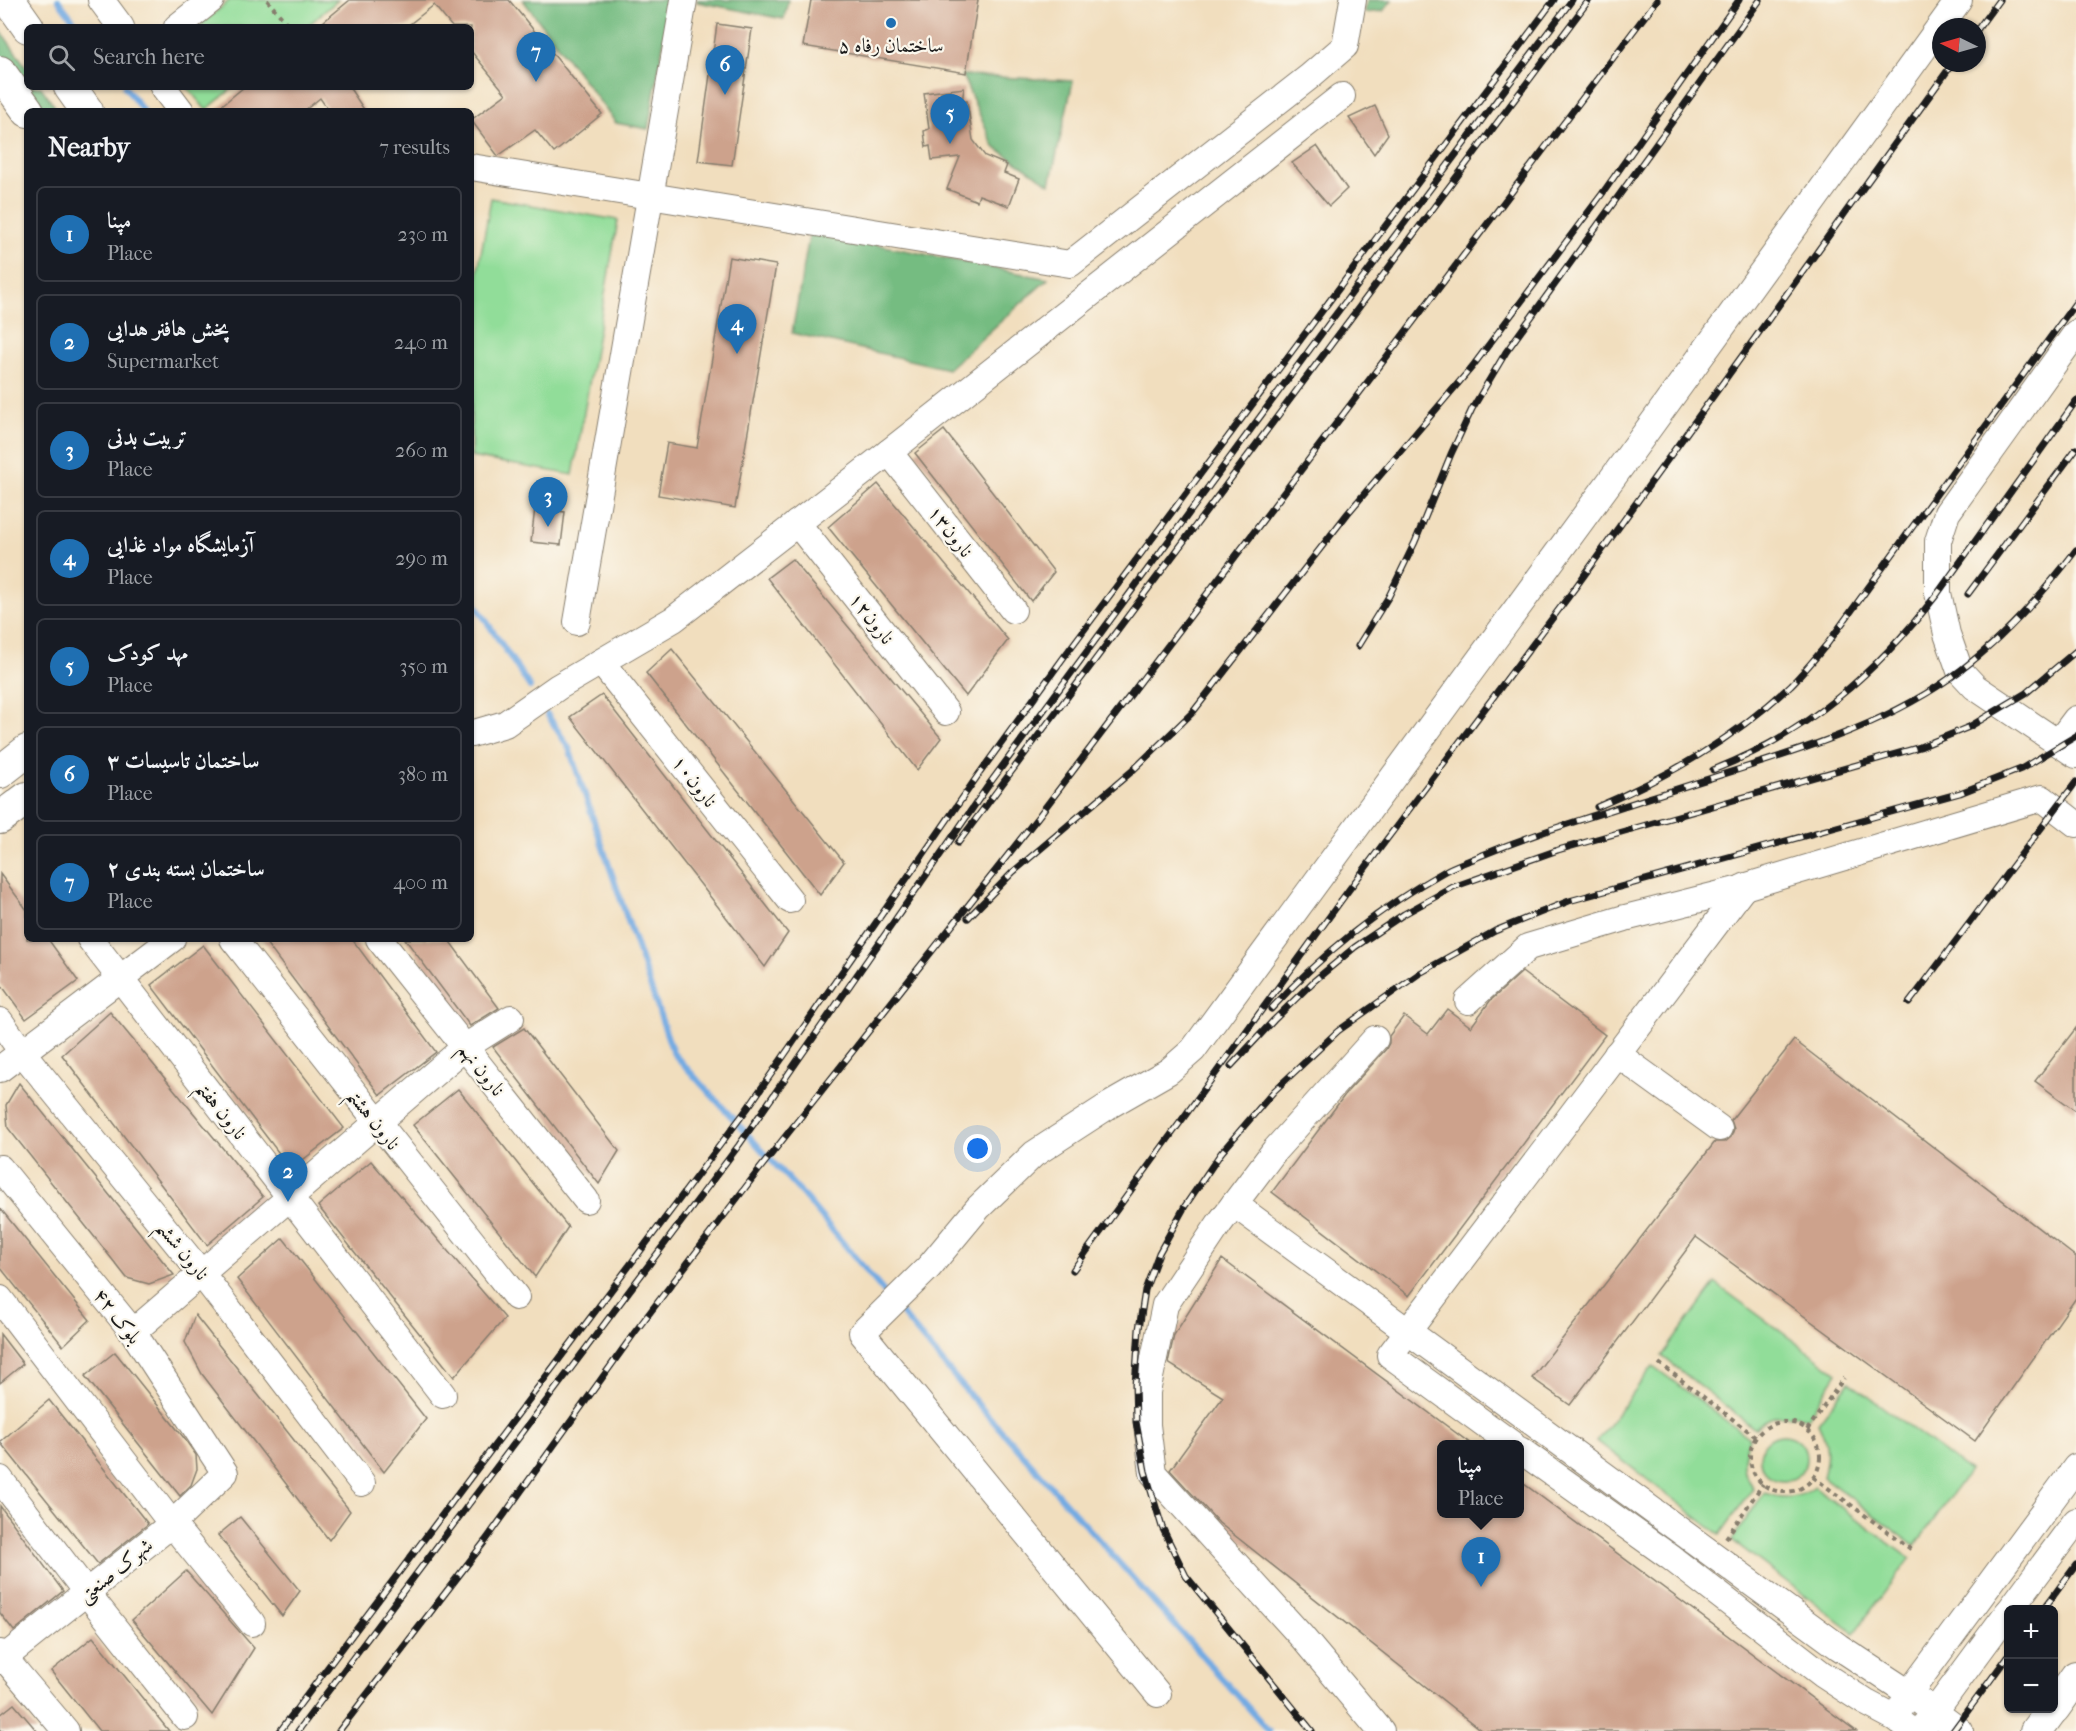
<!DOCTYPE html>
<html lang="en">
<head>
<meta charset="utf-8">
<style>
  :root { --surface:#171b24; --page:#20242c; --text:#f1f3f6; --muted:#9ea1a6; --line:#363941; --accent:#1f6fb2 }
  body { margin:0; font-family:"IM FELL French Canon",Amiri,serif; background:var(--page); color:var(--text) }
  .controls { position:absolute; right:18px; bottom:18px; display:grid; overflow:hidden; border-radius:9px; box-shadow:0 2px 4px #0004 }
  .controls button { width:54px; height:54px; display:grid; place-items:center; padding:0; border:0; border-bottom:2px solid var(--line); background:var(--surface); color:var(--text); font:30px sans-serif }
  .compass { position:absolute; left:1932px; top:18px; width:54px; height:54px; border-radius:50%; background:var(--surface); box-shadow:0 2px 4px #0004; rotate:275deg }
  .you { position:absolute; left:978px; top:1149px; width:21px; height:21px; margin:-15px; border:4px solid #fff; border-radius:50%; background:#1a73e8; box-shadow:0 0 0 9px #1a73e833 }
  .badge { display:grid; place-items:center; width:39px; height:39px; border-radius:50%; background:var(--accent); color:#fff; font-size:20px; font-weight:700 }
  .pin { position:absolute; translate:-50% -50px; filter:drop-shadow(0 2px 3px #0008) }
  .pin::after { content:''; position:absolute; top:32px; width:21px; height:18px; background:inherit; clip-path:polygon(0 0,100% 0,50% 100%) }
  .popup { position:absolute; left:1437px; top:1440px; width:87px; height:78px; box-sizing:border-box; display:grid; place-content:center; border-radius:9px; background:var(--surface); filter:drop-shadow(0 2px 4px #0005); font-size:20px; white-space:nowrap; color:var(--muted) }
  .popup b { font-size:22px; color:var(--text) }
  .popup::after { content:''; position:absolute; left:50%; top:100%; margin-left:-12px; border:12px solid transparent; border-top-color:var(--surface) }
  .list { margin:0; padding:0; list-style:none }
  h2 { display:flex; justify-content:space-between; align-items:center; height:78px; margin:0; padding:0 24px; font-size:26px }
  h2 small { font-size:20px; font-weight:400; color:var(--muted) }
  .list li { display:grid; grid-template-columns:39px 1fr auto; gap:18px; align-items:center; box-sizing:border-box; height:96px; margin:0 12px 12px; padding:0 12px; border:2px solid var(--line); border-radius:9px }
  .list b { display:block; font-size:22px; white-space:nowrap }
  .list p { margin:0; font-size:20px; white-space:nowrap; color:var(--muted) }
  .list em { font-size:20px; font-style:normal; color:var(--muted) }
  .icon { flex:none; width:33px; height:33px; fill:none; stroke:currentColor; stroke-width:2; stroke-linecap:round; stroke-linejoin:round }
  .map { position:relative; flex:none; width:2076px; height:1731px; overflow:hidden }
  .search { position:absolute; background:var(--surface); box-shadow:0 2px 4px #0004; left:24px; top:24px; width:450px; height:66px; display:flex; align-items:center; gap:15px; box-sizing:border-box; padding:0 21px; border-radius:9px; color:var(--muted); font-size:22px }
  .panel { position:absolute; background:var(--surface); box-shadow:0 2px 4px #0004; left:24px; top:108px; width:450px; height:834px; border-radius:9px }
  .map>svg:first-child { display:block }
  .green { fill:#91dd99; stroke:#567c5a; stroke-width:1.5 }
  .forest { fill:#74bc81; stroke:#486c4e; stroke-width:1.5 }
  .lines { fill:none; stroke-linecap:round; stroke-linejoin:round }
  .stream { stroke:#73aae2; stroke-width:6 }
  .building { fill:#cda28c }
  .minor-casing { stroke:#867d6d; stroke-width:28 }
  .major-casing { stroke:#867d6d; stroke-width:34 }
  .path { stroke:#867d6d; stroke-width:4; stroke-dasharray:4.5 4.5; stroke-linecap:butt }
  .minor { stroke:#fff; stroke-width:26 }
  .major { stroke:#fff; stroke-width:32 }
  .rail-casing { stroke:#1c1c1c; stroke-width:7 }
  .rail { stroke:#fbf7ec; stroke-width:4.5; stroke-dasharray:14; stroke-linecap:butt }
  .poi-dot { fill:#1f6fb2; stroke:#fbf7ec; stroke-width:2 }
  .labels { text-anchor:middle; stroke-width:4.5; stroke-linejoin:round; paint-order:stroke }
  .poi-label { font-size:20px; fill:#1c1c1c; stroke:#fbf7ec }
  .street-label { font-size:20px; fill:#1c1c1c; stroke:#fbf7ec }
</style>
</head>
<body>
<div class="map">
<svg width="2076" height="1731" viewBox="0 0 2076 1731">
  <rect width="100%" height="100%" fill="#fbf7ec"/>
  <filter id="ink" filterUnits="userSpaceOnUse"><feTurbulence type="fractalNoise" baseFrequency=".0167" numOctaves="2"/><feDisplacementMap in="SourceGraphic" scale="12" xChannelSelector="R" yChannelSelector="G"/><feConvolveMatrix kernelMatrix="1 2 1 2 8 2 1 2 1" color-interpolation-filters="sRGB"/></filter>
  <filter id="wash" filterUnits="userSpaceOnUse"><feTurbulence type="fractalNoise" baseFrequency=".008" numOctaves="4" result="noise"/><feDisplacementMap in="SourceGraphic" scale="24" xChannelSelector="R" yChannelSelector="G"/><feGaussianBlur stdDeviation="1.35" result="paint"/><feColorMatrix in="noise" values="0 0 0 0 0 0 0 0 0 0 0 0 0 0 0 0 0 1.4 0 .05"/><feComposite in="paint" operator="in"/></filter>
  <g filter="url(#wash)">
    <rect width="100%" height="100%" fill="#f1debe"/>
    <g class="green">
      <polygon points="230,0 338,0 306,27 198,27"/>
      <polygon points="187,87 234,87 206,110"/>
      <polygon points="491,198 618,220 573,475 471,457 471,309"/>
      <path d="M1715,1283L1837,1373L1808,1418C1790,1414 1768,1413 1755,1429L1662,1356Z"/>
      <path d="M1653,1366L1749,1438C1743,1457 1740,1472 1753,1488L1720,1535L1597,1441Z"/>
      <path d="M1849,1382L1969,1471L1915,1546L1823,1477C1829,1454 1828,1444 1818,1423Z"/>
      <circle cx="1783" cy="1458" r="23"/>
      <path d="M1814,1487L1910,1559L1854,1633L1732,1540L1764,1493C1784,1499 1796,1500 1814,1487Z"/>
    </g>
    <g class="forest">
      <polygon points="523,0 671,0 648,129 616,123"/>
      <polygon points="697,0 788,0 784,19 697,2"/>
      <polygon points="1367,0 1392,0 1383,11 1365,13"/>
      <polygon points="0,30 27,68 27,87 41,87 58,111 38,111 0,60"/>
      <polygon points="962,75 1073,81 1050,184 994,147"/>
      <polygon points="810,231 1048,279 948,369 792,333"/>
    </g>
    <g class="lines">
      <g class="stream">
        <polyline points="58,0 79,27"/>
        <polyline points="125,87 143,111"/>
        <polyline points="471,598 530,687"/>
        <polyline points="547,714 569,748 673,1053 803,1195 889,1298"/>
        <polyline points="897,1308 968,1393 1269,1731"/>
      </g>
    </g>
    <g id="blocks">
      <g class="building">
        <polygon points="350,0 509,0 602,114 554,153 535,130 498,156 471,120 506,94 471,51 471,27 452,27 434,5 406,27 317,27"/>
        <polygon points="811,0 978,0 966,73 803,46"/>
        <polygon points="717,24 752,29 732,165 698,161"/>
        <polygon points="244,87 349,87 365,111 329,111 320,98 304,111 215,111"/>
        <polygon points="964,88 962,102 967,101 973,140 985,156 1007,165 1004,173 1019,179 1009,206 979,195 977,201 947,189 960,157 932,160 930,146 926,147 924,131 929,129 924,93"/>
        <polygon points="1375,106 1388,134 1374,154 1349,118"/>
        <polygon points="1317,146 1347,189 1329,206 1292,163"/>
        <polygon points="729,257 776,265 735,508 658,495 667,443 697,448"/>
        <polygon points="944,430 1054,572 1031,601 915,453"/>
        <polygon points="878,484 1008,640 966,696 828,527"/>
        <polygon points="535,508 565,512 561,545 531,542"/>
        <polygon points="792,559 941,738 917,770 767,578"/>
        <polygon points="672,649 844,862 820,895 646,673"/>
        <polygon points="602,695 788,933 765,967 570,717"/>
        <polygon points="0,874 27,910 27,939 48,939 78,981 26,1019 0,983"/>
        <polygon points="263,939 352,939 436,1052 380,1095"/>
        <polygon points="405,939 448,939 499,1008 470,1026"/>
        <polygon points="203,945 344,1128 291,1169 151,985"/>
        <polygon points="1522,972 1605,1035 1409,1296 1272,1192 1347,1092 1386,1049 1389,1043 1389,1036 1404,1016 1428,1034 1447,1009 1471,1027 1490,1001"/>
        <polygon points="110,1012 263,1197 207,1245 62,1055"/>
        <polygon points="524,1028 619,1151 599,1184 493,1047"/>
        <polygon points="2076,1028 2076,1111 2035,1081"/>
        <polygon points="1794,1040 2076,1257 2076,1298 1975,1441 1696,1237 1570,1405 1532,1378 1715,1142 1725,1142 1731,1137 1734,1129 1731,1120"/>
        <polygon points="19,1083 174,1275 149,1284 127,1278 8,1128 6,1105"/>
        <polygon points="458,1089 568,1227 535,1277 413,1125"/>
        <polygon points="371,1161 505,1318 454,1377 318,1206"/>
        <polygon points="0,1208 90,1320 63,1346 0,1267"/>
        <polygon points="283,1238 426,1419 384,1472 237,1279"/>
        <polygon points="1222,1259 1471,1444 1442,1444 1442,1514 1520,1514 1520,1481 1856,1731 1482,1731 1219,1523 1170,1470 1223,1397 1168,1363 1174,1335"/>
        <polygon points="195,1315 350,1511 329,1540 202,1374 185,1342"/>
        <polygon points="0,1334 23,1364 0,1383"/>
        <polygon points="115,1352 184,1438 196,1455 197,1469 191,1485 180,1496 85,1376"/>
        <polygon points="49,1400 148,1524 98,1564 0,1442"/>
        <polygon points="0,1506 63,1591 14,1631 0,1613"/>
        <polygon points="240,1517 300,1591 282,1616 218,1535"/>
        <polygon points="186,1571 254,1648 212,1715 132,1620"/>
        <polygon points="93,1637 169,1731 99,1731 51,1671"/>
        <polygon points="14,1704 37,1731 0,1731 0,1715"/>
      </g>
    </g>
  </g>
  <g filter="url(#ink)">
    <use href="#blocks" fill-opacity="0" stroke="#867d6d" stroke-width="1.5"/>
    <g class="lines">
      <defs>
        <g id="minor">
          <polyline points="101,0 121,27"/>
          <polyline points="177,27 211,0"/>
          <polyline points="163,87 181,111"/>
          <polyline points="471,167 1070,264 1309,77 1345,46 1353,0"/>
          <polyline points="2076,333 1947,513 1938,541 1938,593 1947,634 1960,671 1975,687 2076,755"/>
          <polyline points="889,452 1013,610"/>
          <polyline points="797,523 946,712"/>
          <polyline points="577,622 684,0"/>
          <polyline points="601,662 790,900"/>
          <polyline points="471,734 505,724 558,687 674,619 889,452 1342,96"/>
          <polyline points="2058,743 2076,719"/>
          <polyline points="90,939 443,1395"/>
          <polyline points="233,939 516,1297"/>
          <polyline points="379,939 586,1200"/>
          <polyline points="1468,1001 1528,947 1625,918 1744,888"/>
          <polyline points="0,1021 22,1052 201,1273 362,1483"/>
          <polyline points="1375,1039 1275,1150 1219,1224 1165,1305 1147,1392 1147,1425 1153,1473 1302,1637 1381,1731"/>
          <polyline points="1617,1054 1719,1128"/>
          <polyline points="0,1069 172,939"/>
          <polyline points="0,1168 133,1332 225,1473 172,1524 0,1661"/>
          <polyline points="1234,1204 1839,1647 1909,1693 1960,1731"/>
          <polyline points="0,1299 172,1524 252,1623"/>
          <polyline points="133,1332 465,1047 511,1018"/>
          <polyline points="1512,1444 1390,1355 1744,887 2042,798 2076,824"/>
          <polyline points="1520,1450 1670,1557 1822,1674 1865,1702 1895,1718 1912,1731"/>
          <polyline points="0,1479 87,1593 185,1717"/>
          <polyline points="2010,1610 2076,1521"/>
          <polyline points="0,1653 66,1731"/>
          <polyline points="1158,1694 862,1333 929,1267 978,1208 1034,1154 1108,1106 1169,1071 1193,1050 1625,461 1959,0"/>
          <polyline points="1902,1706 1909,1693 2076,1467"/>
          <polyline points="1924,1726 2008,1612"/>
        </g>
        <g id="major">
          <polyline points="9,0 28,27"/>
          <polyline points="0,72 28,111"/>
          <polyline points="70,87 87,111"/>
          <polyline points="0,772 27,751"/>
          <polyline points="0,818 27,798"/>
          <polyline points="2054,1708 2076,1677"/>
          <polyline points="2036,1731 2053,1708"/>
        </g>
      </defs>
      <use href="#minor" class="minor-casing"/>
      <use href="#major" class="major-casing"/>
      <g class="path">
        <polyline points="267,0 290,27"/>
        <polyline points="1659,1363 1756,1437"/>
        <circle cx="1785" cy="1457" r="35"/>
        <polyline points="1807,1430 1844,1378"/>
        <polyline points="1813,1477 1912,1550"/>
        <polyline points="1726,1538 1763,1484"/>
      </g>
      <use href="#minor" class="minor"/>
      <use href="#major" class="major"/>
      <defs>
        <g id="rail">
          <polyline points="1977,30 1999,0"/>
          <polyline points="1968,594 2076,449"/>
          <polyline points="1358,646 1389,596 1415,542 1451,454 1472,409 1506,352 1760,0"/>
          <path d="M1713,770C1808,733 1876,673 1938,593L2076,401"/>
          <path d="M1597,807C1670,776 1733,739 1791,685C1804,672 1816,657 1828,643L2076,302"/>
          <polyline points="958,843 1589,0"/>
          <polyline points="968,918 1013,872 1131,772 1193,712 1348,513 1472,367 1602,194 1739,0"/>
          <polyline points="1909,1003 2076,782"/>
          <path d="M1271,1009C1321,955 1381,907 1445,871C1456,865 1469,861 1480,856C1514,842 1548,830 1583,819C1634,803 1685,786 1737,770C1814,746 1895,720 1961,670C2006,636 2042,595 2076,550"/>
          <polyline points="1231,1066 1274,1020 1314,981 1355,947 1404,914 1453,887 1558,850 1920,747 1969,727 2026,693 2076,651"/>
          <polyline points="1073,1270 1348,891 1575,588 1953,63"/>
          <polyline points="2043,1610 2076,1565"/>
          <polyline points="280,1731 747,1109 979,774 1069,650 1554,0"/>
          <polyline points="298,1731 739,1145 990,783 1327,326 1572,0"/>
          <polyline points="339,1731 486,1540 635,1332 758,1171 1038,817 1657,0"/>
          <polyline points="1312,1731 1186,1576 1162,1527 1145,1471 1136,1422 1135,1385 1139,1329 1145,1290 1159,1253 1185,1206 1221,1153 1274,1091 1338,1031 1420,973 1495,931 1569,901 1960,793 2021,769 2076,736"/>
          <polyline points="1953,1731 2008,1656"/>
        </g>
      </defs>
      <use href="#rail" class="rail-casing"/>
      <use href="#rail" class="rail"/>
    </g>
  </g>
  <circle class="poi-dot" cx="891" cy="23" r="6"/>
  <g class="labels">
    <g class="poi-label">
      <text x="891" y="52">۵ ساختمان رفاه</text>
    </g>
    <g class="street-label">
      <text transform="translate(951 531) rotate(52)" y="7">نارون۱۳</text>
      <text transform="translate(872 618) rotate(52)" y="7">نارون۱۲</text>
      <text transform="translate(695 781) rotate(52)" y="7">نارون۱۰</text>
      <text transform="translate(482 1069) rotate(52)" y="7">نارون نهم</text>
      <text transform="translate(222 1110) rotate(52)" y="7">نارون هفتم</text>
      <text transform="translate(374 1119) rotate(52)" y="7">نارون هشتم</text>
      <text transform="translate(183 1250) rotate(51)" y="7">نارون ششم</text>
      <text transform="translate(118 1316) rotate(52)" y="7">بلوک ۴۲</text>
      <text transform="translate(115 1570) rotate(-39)" y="7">شهرک صنعتی</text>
    </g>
  </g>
</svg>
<div class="controls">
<button>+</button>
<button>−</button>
</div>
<svg class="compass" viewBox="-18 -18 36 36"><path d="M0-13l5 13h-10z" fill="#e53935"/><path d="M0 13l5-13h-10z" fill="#9ea1a6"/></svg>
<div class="you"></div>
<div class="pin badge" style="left:1481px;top:1587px">1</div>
<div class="popup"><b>مپنا</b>Place</div>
<div class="pin badge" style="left:288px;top:1202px">2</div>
<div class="pin badge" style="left:548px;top:527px">3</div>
<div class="pin badge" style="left:737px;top:354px">4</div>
<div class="pin badge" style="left:950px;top:144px">5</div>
<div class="pin badge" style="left:725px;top:95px">6</div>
<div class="pin badge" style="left:536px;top:82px">7</div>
<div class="search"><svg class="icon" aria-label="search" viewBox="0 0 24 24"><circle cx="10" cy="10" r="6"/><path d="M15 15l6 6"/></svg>Search here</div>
<section class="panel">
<h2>Nearby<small>7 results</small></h2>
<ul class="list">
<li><span class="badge">1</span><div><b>مپنا</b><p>Place</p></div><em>230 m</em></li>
<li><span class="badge">2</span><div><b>پخش هافنر هدایی</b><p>Supermarket</p></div><em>240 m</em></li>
<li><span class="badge">3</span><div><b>تربیت بدنی</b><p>Place</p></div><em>260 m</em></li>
<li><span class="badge">4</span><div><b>آزمایشگاه مواد غذایی</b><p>Place</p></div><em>290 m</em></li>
<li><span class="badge">5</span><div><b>مهد کودک</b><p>Place</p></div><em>350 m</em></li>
<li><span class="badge">6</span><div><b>۳ ساختمان تاسیسات</b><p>Place</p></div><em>380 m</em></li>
<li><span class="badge">7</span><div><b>۲ ساختمان بسته بندی</b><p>Place</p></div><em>400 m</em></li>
</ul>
</section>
</div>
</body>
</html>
